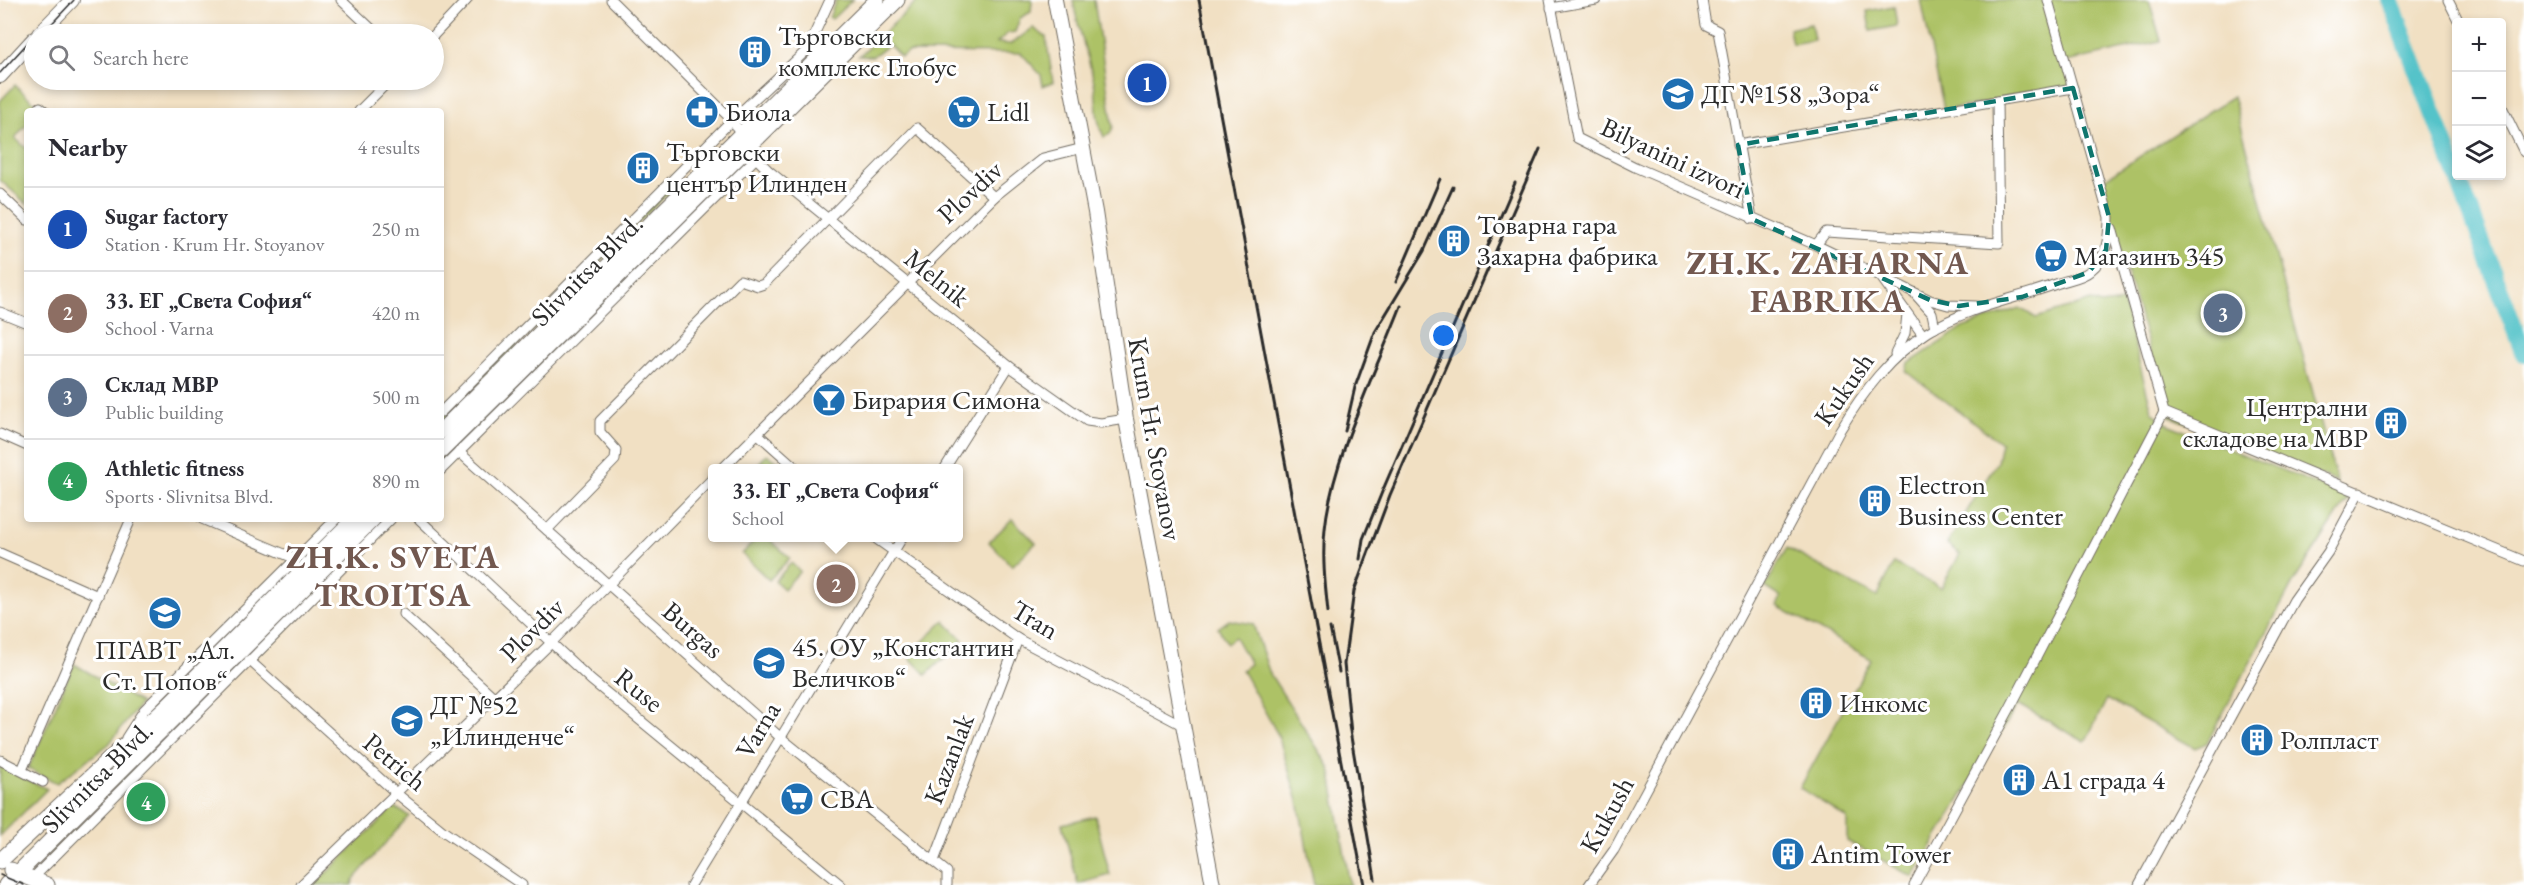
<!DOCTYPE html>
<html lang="en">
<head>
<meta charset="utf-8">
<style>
  :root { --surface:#fff; --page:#f7f7f7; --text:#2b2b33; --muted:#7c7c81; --line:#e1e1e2; --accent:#2563eb }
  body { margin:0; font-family:"EB Garamond",serif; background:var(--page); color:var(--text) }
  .controls { position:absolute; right:18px; top:18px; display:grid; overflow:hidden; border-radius:6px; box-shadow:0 3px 9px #0003 }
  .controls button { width:54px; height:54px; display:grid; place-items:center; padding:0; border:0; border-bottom:2px solid var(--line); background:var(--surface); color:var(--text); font:30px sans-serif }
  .you { position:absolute; left:1444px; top:336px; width:21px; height:21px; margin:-15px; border:4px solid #fff; border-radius:50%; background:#1a73e8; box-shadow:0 0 0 9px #1a73e833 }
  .badge { display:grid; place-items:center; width:39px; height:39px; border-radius:50%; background:var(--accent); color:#fff; font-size:20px; font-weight:700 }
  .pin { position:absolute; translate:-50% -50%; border:3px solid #fff; box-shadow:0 2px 6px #0006 }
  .popup { position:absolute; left:708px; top:464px; width:255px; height:78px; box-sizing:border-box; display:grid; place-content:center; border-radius:6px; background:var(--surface); filter:drop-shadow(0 2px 4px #0005); font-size:20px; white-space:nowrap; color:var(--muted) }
  .popup b { font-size:22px; color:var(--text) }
  .popup::after { content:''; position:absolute; left:50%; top:100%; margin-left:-12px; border:12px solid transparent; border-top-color:var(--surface) }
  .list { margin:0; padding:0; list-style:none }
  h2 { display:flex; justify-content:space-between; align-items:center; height:78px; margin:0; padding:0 24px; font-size:26px }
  h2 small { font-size:20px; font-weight:400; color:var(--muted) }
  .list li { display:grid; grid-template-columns:39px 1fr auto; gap:18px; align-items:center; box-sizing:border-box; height:84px; padding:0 24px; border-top:2px solid var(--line) }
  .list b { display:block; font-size:22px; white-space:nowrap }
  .list p { margin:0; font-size:20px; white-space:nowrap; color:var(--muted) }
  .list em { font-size:20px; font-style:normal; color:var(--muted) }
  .icon { flex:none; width:33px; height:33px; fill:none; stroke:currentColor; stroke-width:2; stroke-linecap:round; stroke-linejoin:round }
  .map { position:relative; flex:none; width:2524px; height:885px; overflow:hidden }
  .search { position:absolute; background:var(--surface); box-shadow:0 3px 9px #0003; left:24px; top:24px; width:420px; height:66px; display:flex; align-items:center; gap:15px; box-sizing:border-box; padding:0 21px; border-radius:33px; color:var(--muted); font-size:22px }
  .panel { position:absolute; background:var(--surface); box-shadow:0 3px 9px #0003; left:24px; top:108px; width:420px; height:414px; border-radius:6px }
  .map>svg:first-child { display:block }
  .green { fill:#adc266; stroke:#6c7648; stroke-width:1.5 }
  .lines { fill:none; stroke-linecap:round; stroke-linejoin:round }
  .river { stroke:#55c3c9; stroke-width:18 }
  .street-casing { stroke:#706a60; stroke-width:11 }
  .secondary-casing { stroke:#706a60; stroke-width:16 }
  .primary-casing { stroke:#706a60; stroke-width:17 }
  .street { stroke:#fff; stroke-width:9 }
  .secondary { stroke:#fff; stroke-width:14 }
  .primary { stroke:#fff; stroke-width:15 }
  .tram { stroke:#2b2b2b; stroke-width:1.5 }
  .rail { stroke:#2b2b2b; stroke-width:3 }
  .marked { fill:none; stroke:#0f766e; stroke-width:4.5; stroke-dasharray:12 8; stroke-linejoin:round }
  .labels { text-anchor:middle; stroke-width:6; stroke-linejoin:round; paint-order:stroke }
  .poi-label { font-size:27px; fill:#2b2b2b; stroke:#fff; text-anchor:start }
  .street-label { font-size:27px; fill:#2b2b2b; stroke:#fff }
  .district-label { font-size:33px; font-weight:bold; letter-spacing:1.5px; fill:#72584f; stroke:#fff }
</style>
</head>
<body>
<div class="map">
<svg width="2524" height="885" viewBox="0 0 2524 885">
  <rect width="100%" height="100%" fill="#fff"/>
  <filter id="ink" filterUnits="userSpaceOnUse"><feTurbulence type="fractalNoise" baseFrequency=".0167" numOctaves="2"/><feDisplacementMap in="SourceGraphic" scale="12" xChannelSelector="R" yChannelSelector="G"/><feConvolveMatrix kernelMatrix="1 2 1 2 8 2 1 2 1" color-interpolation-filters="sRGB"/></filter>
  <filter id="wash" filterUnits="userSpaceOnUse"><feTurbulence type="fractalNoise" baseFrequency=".008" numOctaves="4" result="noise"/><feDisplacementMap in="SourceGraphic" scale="24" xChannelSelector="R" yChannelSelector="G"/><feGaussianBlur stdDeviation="1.35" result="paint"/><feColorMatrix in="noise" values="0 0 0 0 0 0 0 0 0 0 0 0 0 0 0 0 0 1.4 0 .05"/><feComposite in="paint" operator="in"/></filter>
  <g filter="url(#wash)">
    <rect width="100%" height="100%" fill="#f1e0c3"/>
    <g class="green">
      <polygon points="836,0 852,0 832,19 829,18"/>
      <polygon points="919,0 1032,0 1031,12 1020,18 1015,32 1008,33 997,43 1011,44 1033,28 1046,37 1053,82 1043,86 1041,75 1021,53 908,52 901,57 889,45 873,56 859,56"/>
      <path d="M1073,0H1094L1113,127L1110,134L1104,137C1094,118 1098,102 1094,82C1088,54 1077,28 1073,0Z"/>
      <polygon points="1921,0 2149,0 2161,41 2066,62 2073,88 1944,110"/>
      <polygon points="1894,6 1897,26 1870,31 1867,11"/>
      <polygon points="1811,24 1814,40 1792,44 1789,29"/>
      <polygon points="15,85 40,108 38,111 27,111 27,124 15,138 27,149 27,204 0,180 0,101"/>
      <polygon points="2233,96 2337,482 2169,416 2100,182"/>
      <polygon points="741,161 744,164 441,465 441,457"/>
      <polygon points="671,184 674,187 441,423 441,415"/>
      <polygon points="2091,301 2101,305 2123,302 2152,411 2165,423 2349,497 2293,583 2207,743 2195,748 2107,699 2085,742 2018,704 1913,877 1847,841 1847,818 1800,788 1871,659 1777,606 1781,597 1765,587 1787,548 1877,597 1894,563 1941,588 1960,554 1947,544 1997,462 2001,443 1906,371 1908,364 1962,328 2020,308 2036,318"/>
      <polygon points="767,454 785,468 755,468"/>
      <polygon points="376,519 383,519 46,856"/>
      <polygon points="1012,519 1036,543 1012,566 989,542"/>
      <polygon points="757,538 768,538 790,558 769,580 742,554"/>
      <polygon points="791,563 800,571 784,589 775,581"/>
      <polygon points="1229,620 1253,624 1270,674 1330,768 1350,885 1314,885 1298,801 1278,735 1242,670 1250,664 1235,637 1227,643 1218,628"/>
      <polygon points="944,621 963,640 926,675 908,656"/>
      <polygon points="74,664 141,703 109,744 57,783 28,769"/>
      <polygon points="0,766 47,789 0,836"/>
      <polygon points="394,807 409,816 353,880 352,885 314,885"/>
      <polygon points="1095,816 1110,875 1078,884 1062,824"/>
    </g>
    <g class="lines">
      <g class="river">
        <polyline points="2390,0 2456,173"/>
        <polyline points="2457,176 2524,354"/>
      </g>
    </g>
  </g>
  <g filter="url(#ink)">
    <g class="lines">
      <defs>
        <g id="street">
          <polyline points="341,0 377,34"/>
          <polyline points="611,0 732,120 756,158 768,170 1009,366 1087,421 1101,423 1126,419"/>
          <polyline points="1550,0 1577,138 1635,167 1816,245 1930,300 1948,305 1977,306"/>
          <polyline points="1702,0 1706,25 1718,31 1752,219"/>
          <polyline points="2448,0 2459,22"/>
          <polyline points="1551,8 1596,0"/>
          <polyline points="434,35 467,0"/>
          <polyline points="807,50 830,0"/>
          <polyline points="40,107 45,111"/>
          <polyline points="2502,107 2524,152"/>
          <polyline points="359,111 390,80"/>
          <polyline points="1738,145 2073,88"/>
          <polyline points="0,194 27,220"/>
          <polyline points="2112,228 2164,412 2524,561"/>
          <polyline points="1816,245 1826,232 1999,243 1997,101"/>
          <polyline points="1881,277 1923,335"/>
          <polyline points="1916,295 1932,313 1935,328"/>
          <polyline points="0,312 27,323"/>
          <polyline points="1895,354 1905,333 1907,314"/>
          <polyline points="441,412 732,120 807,50 827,43"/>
          <polyline points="0,434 27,446"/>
          <polyline points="758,434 796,468"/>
          <polyline points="459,452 780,737 947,872 947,885"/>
          <polyline points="723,468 994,197 1043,158 1083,148"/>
          <polyline points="945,468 1009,366"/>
          <polyline points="441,470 756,158"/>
          <polyline points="202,519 296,559"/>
          <polyline points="419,519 591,680 841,885"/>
          <polyline points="547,530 615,460 616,450 600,432 600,421 740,280 758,286 764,284 917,128 994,197"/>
          <polyline points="875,538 1018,639 1182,725"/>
          <polyline points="0,553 98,596"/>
          <polyline points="403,614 495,698"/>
          <polyline points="249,660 396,793 443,831 522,885"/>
          <polyline points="126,738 144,710 336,519"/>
          <polyline points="0,760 43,782"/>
          <polyline points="22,770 131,519"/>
          <polyline points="934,861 1018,639"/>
          <polyline points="32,879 391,519"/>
          <polyline points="301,885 551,643 713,478"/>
          <polyline points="691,885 902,538"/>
          <path d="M1589,885L1614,850L1840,430C1863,392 1890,356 1928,332C1968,307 2013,300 2056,284C2066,280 2082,278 2090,271C2107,258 2109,237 2109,217L2048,0"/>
          <polyline points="1914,885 2010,708 2164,412"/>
          <polyline points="2139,885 2294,600 2328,552 2360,492"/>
        </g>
        <g id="secondary">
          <polyline points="1055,0 1095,212 1126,419 1213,885"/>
          <polyline points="39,34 72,0"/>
          <polyline points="0,76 34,39"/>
        </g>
        <g id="primary">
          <polyline points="441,431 877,0"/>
          <polyline points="441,451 897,0"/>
          <polyline points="0,861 167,706 354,519"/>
          <polyline points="11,870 47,885"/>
          <polyline points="6,885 373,519"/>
        </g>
      </defs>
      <use href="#street" class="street-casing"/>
      <use href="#secondary" class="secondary-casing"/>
      <use href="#primary" class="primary-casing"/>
      <use href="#street" class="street"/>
      <use href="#secondary" class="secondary"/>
      <use href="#primary" class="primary"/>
      <g class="tram">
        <polyline points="42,34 74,0"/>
        <polyline points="0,73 34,36"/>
        <polyline points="0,875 24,885"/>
      </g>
      <g class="rail">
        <polyline points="1199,0 1364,885"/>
        <polyline points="1396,282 1440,179"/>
        <polyline points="1345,431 1355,387 1375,332 1424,251 1453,187"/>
        <polyline points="1360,559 1363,539 1382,492 1515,183"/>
        <path d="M1328,612C1325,584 1322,557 1325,529C1332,459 1375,373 1401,306"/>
        <polyline points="1330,628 1339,672"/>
        <polyline points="1349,725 1375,879"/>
        <polyline points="1351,733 1344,664 1354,591 1390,495 1540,149"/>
      </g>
    </g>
  </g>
  <path class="marked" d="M2073,88L2109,217L2106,250L2089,272L2022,297L1959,306L1930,300L1752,219L1738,145Z"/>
  <defs>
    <symbol id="building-disc" viewBox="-11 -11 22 22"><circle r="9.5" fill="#1f6fb2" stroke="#fff"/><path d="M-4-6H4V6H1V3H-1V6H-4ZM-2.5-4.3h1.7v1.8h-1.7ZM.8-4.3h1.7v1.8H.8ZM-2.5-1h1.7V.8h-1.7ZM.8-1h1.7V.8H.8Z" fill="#fff"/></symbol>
    <symbol id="school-disc" viewBox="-11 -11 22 22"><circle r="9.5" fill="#1f6fb2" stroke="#fff"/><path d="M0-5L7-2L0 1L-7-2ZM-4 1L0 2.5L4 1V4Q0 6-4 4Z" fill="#fff"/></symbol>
    <symbol id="pharmacy-disc" viewBox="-11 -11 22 22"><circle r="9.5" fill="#1f6fb2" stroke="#fff"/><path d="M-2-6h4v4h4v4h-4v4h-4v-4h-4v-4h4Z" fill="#fff"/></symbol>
    <symbol id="supermarket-disc" viewBox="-11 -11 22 22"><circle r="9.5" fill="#1f6fb2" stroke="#fff"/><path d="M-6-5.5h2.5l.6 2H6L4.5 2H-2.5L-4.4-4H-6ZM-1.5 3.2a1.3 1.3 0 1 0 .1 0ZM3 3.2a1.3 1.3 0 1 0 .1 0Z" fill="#fff"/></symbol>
    <symbol id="bar-disc" viewBox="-11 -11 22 22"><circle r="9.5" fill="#1f6fb2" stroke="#fff"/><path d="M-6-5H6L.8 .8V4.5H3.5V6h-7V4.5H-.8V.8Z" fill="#fff"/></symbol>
  </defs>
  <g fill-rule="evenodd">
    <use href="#building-disc" x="736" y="33" width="38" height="38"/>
    <use href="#school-disc" x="1659" y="75" width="38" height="38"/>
    <use href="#pharmacy-disc" x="683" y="93" width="38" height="38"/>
    <use href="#supermarket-disc" x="945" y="93" width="38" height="38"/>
    <use href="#building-disc" x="624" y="149" width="38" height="38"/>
    <use href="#building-disc" x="1435" y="222" width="38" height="38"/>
    <use href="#supermarket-disc" x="2032" y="237" width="38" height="38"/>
    <use href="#bar-disc" x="810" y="381" width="38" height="38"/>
    <use href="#building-disc" x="2372" y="404" width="38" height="38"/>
    <use href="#building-disc" x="1856" y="482" width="38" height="38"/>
    <use href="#school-disc" x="146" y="594" width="38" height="38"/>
    <use href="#school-disc" x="750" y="644" width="38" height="38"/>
    <use href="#building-disc" x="1797" y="684" width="38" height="38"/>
    <use href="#school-disc" x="388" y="702" width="38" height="38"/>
    <use href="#building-disc" x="2238" y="721" width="38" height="38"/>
    <use href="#building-disc" x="2000" y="761" width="38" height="38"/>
    <use href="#supermarket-disc" x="778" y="780" width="38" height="38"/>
    <use href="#building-disc" x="1769" y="835" width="38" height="38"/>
  </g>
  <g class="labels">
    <g class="poi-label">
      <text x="778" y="45">Търговски<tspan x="778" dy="31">комплекс Глобус</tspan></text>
      <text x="1701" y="103">ДГ №158 „Зора“</text>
      <text x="725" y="121">Биола</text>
      <text x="987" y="121">Lidl</text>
      <text x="666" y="161">Търговски<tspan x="666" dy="31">център Илинден</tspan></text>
      <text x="1477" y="234">Товарна гара<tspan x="1477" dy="31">Захарна фабрика</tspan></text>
      <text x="2074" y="265">Магазинъ 345</text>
      <text x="852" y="409">Бирария Симона</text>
      <text x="2368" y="416" text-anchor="end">Централни<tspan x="2368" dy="31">складове на МВР</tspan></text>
      <text x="1898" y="494">Electron<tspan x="1898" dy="31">Business Center</tspan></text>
      <text x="792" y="656">45. ОУ „Константин<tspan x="792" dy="31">Величков“</tspan></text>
      <text x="165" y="659" text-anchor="middle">ПГАВТ „Ал.<tspan x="165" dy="31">Ст. Попов“</tspan></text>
      <text x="1839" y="712">Инкомс</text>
      <text x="430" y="714">ДГ №52<tspan x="430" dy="31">„Илинденче“</tspan></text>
      <text x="2280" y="749">Ролпласт</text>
      <text x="2042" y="789">А1 сграда 4</text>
      <text x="820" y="808">CBA</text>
      <text x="1811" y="863">Antim Tower</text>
    </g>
    <g class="street-label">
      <text transform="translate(1673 158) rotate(25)" y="9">Bilyanini izvori</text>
      <text transform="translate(970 192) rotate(-43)" y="9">Plovdiv</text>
      <text transform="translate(587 270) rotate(-45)" y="9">Slivnitsa Blvd.</text>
      <text transform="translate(937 278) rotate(39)" y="9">Melnik</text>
      <text transform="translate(1844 389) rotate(-55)" y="9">Kukush</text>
      <text transform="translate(1155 439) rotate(80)" y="9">Krum Hr. Stoyanov</text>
      <text transform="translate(1035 620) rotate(31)" y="9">Tran</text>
      <text transform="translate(532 630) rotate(-45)" y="9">Plovdiv</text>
      <text transform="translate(693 630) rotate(41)" y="9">Burgas</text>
      <text transform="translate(639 690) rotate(39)" y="9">Ruse</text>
      <text transform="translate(758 730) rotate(-59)" y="9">Varna</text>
      <text transform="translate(949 759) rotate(-69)" y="9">Kazanlak</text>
      <text transform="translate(395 762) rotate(40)" y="9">Petrich</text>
      <text transform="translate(97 777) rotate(-45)" y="9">Slivnitsa Blvd.</text>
      <text transform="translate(1607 815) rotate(-61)" y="9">Kukush</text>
    </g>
    <g class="district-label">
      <text x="1828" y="274">ZH.K. ZAHARNA<tspan x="1828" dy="38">FABRIKA</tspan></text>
      <text x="393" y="568">ZH.K. SVETA<tspan x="393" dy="38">TROITSA</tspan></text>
    </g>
  </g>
</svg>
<div class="controls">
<button>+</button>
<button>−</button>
<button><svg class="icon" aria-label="layers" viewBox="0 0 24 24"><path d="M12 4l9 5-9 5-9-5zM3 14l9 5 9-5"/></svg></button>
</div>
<div class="you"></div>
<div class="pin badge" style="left:1147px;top:83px;background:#1a4fb4">1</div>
<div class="pin badge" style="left:836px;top:584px;background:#8d6e63">2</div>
<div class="popup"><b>33. ЕГ „Света София“</b>School</div>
<div class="pin badge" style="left:2223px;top:313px;background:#5c6f8a">3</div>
<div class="pin badge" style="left:146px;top:802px;background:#2e9e5b">4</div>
<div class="search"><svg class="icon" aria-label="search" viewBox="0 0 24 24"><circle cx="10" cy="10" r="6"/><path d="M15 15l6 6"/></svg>Search here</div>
<section class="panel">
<h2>Nearby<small>4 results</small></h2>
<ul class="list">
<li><span class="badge" style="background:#1a4fb4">1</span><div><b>Sugar factory</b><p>Station · Krum Hr. Stoyanov</p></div><em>250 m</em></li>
<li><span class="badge" style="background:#8d6e63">2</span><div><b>33. ЕГ „Света София“</b><p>School · Varna</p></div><em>420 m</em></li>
<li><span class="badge" style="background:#5c6f8a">3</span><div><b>Склад МВР</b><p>Public building</p></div><em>500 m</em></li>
<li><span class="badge" style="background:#2e9e5b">4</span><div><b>Athletic fitness</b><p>Sports · Slivnitsa Blvd.</p></div><em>890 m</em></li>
</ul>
</section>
</div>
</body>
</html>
